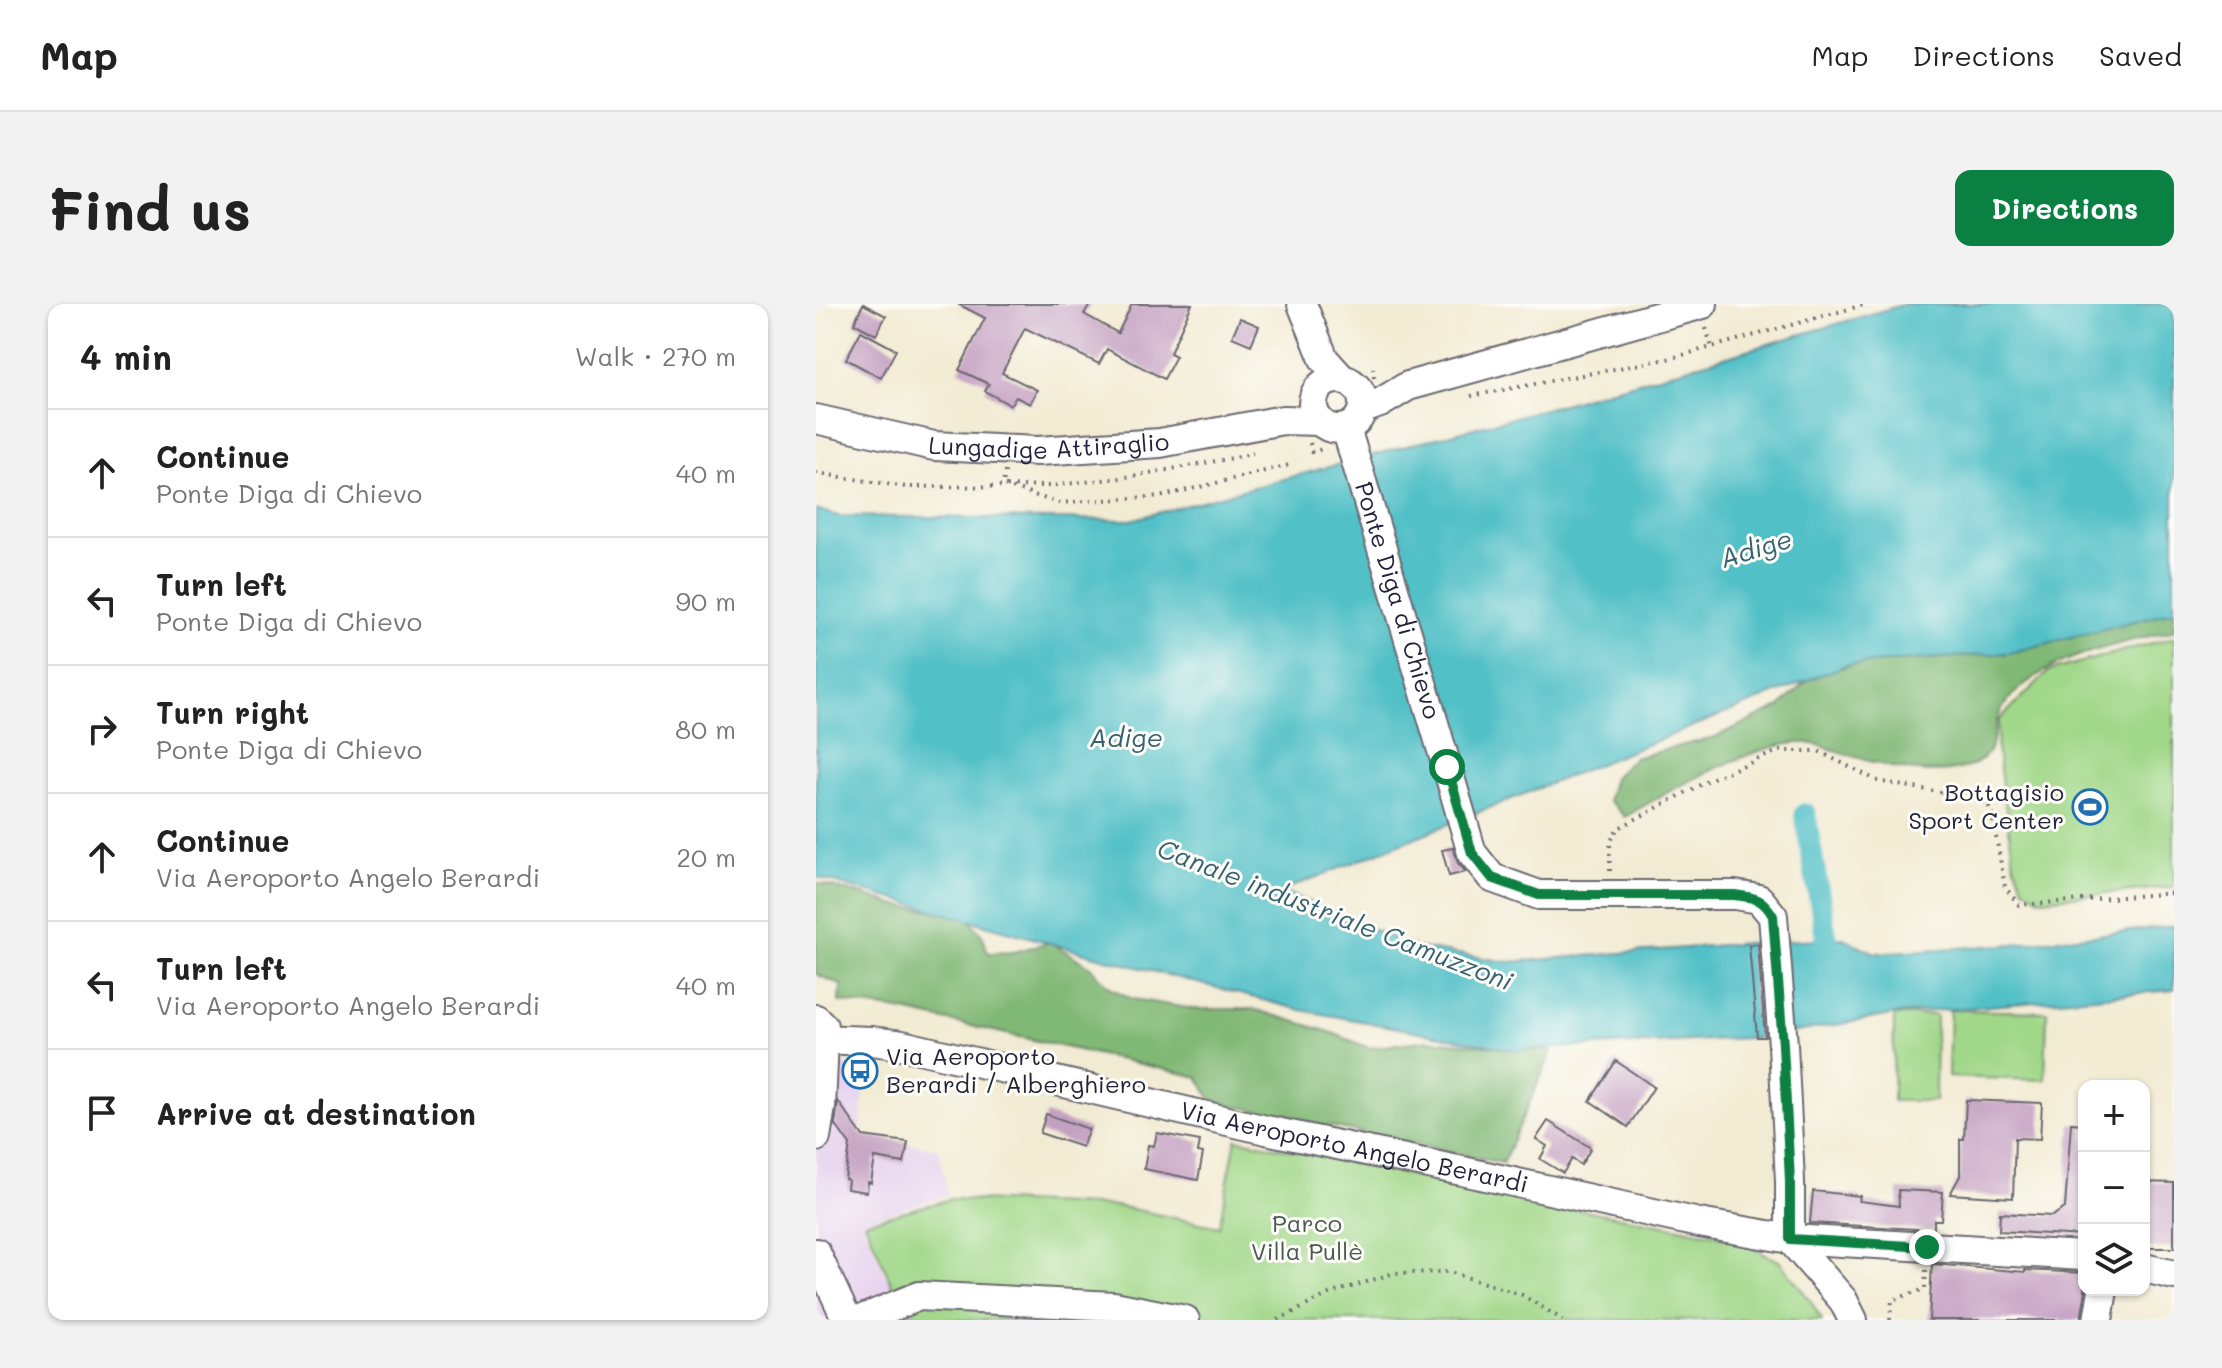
<!DOCTYPE html>
<html lang="en">
<head>
<meta charset="utf-8">
<style>
  :root { --surface:#fff; --page:#f2f2f2; --text:#222; --muted:#767676; --line:#e0e0e0; --accent:#0b8043 }
  body { margin:0; font-family:Mali,sans-serif; background:var(--page); color:var(--text) }
  .controls { position:absolute; right:24px; bottom:24px; display:grid; overflow:hidden; border-radius:16px; box-shadow:0 2px 6px #0004 }
  .controls button { width:72px; height:72px; display:grid; place-items:center; padding:0; border:0; border-bottom:2px solid var(--line); background:var(--surface); color:var(--text); font:40px sans-serif }
  .stop { position:absolute; width:24px; height:24px; margin:-18px; border:6px solid #0b8043; border-radius:50%; background:#fff }
  .stop.end { background:#0b8043; border-color:#fff; box-shadow:0 2px 8px #0008 }
  .list { margin:0; padding:0; list-style:none }
  h2 { display:flex; justify-content:space-between; align-items:center; height:104px; margin:0; padding:0 32px; font-size:34px }
  h2 small { font-size:26px; font-weight:400; color:var(--muted) }
  .list li { display:grid; grid-template-columns:52px 1fr auto; gap:24px; align-items:center; box-sizing:border-box; height:128px; padding:0 32px; border-top:2px solid var(--line) }
  .list b { display:block; font-size:30px; white-space:nowrap }
  .list p { margin:0; font-size:26px; white-space:nowrap; color:var(--muted) }
  .list em { font-size:26px; font-style:normal; color:var(--muted) }
  .icon { flex:none; width:44px; height:44px; fill:none; stroke:currentColor; stroke-width:2; stroke-linecap:round; stroke-linejoin:round }
  .map { position:relative; flex:none; width:1358px; height:1016px; overflow:hidden; border-radius:16px }
  header { display:flex; align-items:center; gap:48px; box-sizing:border-box; height:112px; padding:0 40px; background:var(--surface); border-bottom:2px solid var(--line) }
  header strong { font-size:38px }
  nav { display:flex; gap:44px; margin-inline-start:auto; font-size:28px }
  .intro { display:flex; align-items:center; justify-content:space-between; box-sizing:border-box; height:192px; padding:0 48px }
  h1 { margin:0; font-size:56px }
  .button { padding:20px 36px; border-radius:16px; background:var(--accent); color:#fff; font-size:28px; font-weight:700 }
  main { display:flex; gap:48px; padding:0 48px }
  aside { flex:1; background:var(--surface); border-radius:16px; box-shadow:0 2px 6px #0004 }
  .map>svg:first-child { display:block }
  .built { fill:#e7d2ef }
  .green { fill:#a0d788; stroke:#617c62; stroke-width:2 }
  .forest { fill:#80b874; stroke:#516d58; stroke-width:2 }
  .water { fill:#51c0c7; stroke:#3a7181; stroke-width:2 }
  .lines { fill:none; stroke-linecap:round; stroke-linejoin:round }
  .canal { stroke:#51c0c7; stroke-width:22 }
  .building { fill:#c4a0c2 }
  .minor-casing { stroke:#6b6870; stroke-width:32 }
  .path { stroke:#6b6870; stroke-width:4; stroke-dasharray:2 6; stroke-linecap:butt }
  .minor { stroke:#fff; stroke-width:28 }
  .route { stroke:#0b8043; stroke-width:10 }
  .labels { text-anchor:middle; stroke-width:6; stroke-linejoin:round; paint-order:stroke }
  .street-label { font-size:24px; fill:#22223b; stroke:#fdfcf7 }
  .poi-label { font-size:24px; fill:#22223b; stroke:#fdfcf7; text-anchor:end }
  .park-label { font-size:24px; fill:#485852; stroke:#fdfcf7 }
  .water-label { font-size:26px; font-style:italic; fill:#356173; stroke:#fdfcf7 }
</style>
</head>
<body>
<header>
<strong>Map</strong>
<nav><a>Map</a><a>Directions</a><a>Saved</a></nav>
</header>
<div class="intro"><h1>Find us</h1><a class="button">Directions</a></div>
<main>
<aside>
<h2>4 min<small>Walk · 270 m</small></h2>
<ul class="list">
<li><svg class="icon" aria-label="ahead" viewBox="0 0 24 24"><path d="M12 20V5M6 11l6-6 6 6"/></svg><div><b>Continue</b><p>Ponte Diga di Chievo</p></div><em>40 m</em></li>
<li><svg class="icon" aria-label="left" viewBox="0 0 24 24"><path d="M17 20v-9H6M10 6l-5 5 5 5"/></svg><div><b>Turn left</b><p>Ponte Diga di Chievo</p></div><em>90 m</em></li>
<li><svg class="icon" aria-label="right" viewBox="0 0 24 24"><path d="M7 20v-9h11M14 6l5 5-5 5"/></svg><div><b>Turn right</b><p>Ponte Diga di Chievo</p></div><em>80 m</em></li>
<li><svg class="icon" aria-label="ahead" viewBox="0 0 24 24"><path d="M12 20V5M6 11l6-6 6 6"/></svg><div><b>Continue</b><p>Via Aeroporto Angelo Berardi</p></div><em>20 m</em></li>
<li><svg class="icon" aria-label="left" viewBox="0 0 24 24"><path d="M17 20v-9H6M10 6l-5 5 5 5"/></svg><div><b>Turn left</b><p>Via Aeroporto Angelo Berardi</p></div><em>40 m</em></li>
<li><svg class="icon" aria-label="arrive" viewBox="0 0 24 24"><path d="M6 21V4h12l-3 4 3 4H6"/></svg><div><b>Arrive at destination</b></div></li>
</ul>
</aside>
<div class="map">
<svg width="1358" height="1016" viewBox="0 0 1358 1016">
  <rect width="100%" height="100%" fill="#fdfcf7"/>
  <filter id="ink" filterUnits="userSpaceOnUse"><feTurbulence type="fractalNoise" baseFrequency=".0125" numOctaves="2"/><feDisplacementMap in="SourceGraphic" scale="16" xChannelSelector="R" yChannelSelector="G"/><feConvolveMatrix kernelMatrix="1 2 1 2 8 2 1 2 1" color-interpolation-filters="sRGB"/></filter>
  <filter id="wash" filterUnits="userSpaceOnUse"><feTurbulence type="fractalNoise" baseFrequency=".006" numOctaves="4" result="noise"/><feDisplacementMap in="SourceGraphic" scale="32" xChannelSelector="R" yChannelSelector="G"/><feGaussianBlur stdDeviation="1.8" result="paint"/><feColorMatrix in="noise" values="0 0 0 0 0 0 0 0 0 0 0 0 0 0 0 0 0 1.4 0 .05"/><feComposite in="paint" operator="in"/></filter>
  <g filter="url(#wash)">
    <rect width="100%" height="100%" fill="#f2ebd3"/>
    <polygon class="built" points="0,758 51,764 43,830 122,845 132,891 46,917 89,1016 0,1016"/>
    <g class="green">
      <polygon points="1358,333 1358,583 1225,595 1208,584 1198,560 1181,446 1183,416 1233,367"/>
      <polygon points="1134,706 1231,708 1229,776 1132,773"/>
      <polygon points="1078,711 1120,711 1119,797 1077,797"/>
      <polygon points="420,835 719,897 916,934 963,957 994,996 1006,1016 91,1016 49,918 135,895 301,902 403,923"/>
    </g>
    <g class="forest">
      <path d="M1358,283V326C1302,341 1227,351 1189,400C1173,421 1186,447 1157,461C1152,464 1145,464 1139,466C1098,473 1060,459 1021,447C1012,444 1002,440 992,439C945,435 850,488 809,513L792,496L798,473L818,454L899,433L964,403L994,373L1099,342L1153,341L1189,350L1204,341Z"/>
      <polygon points="0,579 48,591 78,601 151,612 167,633 172,649 198,648 234,638 272,661 296,685 317,695 378,705 437,705 514,728 553,744 611,736 736,747 687,859 396,797 382,773 84,706 24,698 25,681 0,670"/>
    </g>
    <polygon class="water" points="1089,0 1358,0 1358,307 1193,349 1030,361 466,587 599,643 692,658 944,638 1027,634 1059,649 1189,641 1358,622 1358,686 1082,710 951,733 700,746 485,706 290,655 0,573 0,205 22,212 315,216 754,98"/>
    <g class="lines">
      <polyline class="canal" points="989,510 1015,662"/>
    </g>
    <g id="blocks">
      <g class="building">
        <polygon points="47,0 70,12 60,31 38,19"/>
        <polygon points="142,0 275,0 268,10 302,29 316,0 376,0 354,49 360,52 348,75 291,45 283,60 209,24 186,69 221,86 214,100 200,93 194,101 169,87 173,80 143,66 169,14"/>
        <polygon points="424,14 443,22 435,41 416,33"/>
        <polygon points="45,27 80,46 65,74 30,55"/>
        <polygon points="637,544 642,559 650,568 633,572 626,546"/>
        <polygon points="942,640 949,733 941,733 933,641"/>
        <polygon points="800,757 838,783 812,823 774,797"/>
        <polygon points="1150,796 1226,799 1224,835 1199,834 1197,894 1134,890 1144,872 1144,835 1148,835"/>
        <polygon points="22,797 47,832 92,838 88,859 59,854 55,879 52,878 51,888 31,885 32,876 29,875 34,841 19,820"/>
        <polygon points="230,810 273,825 266,843 224,829"/>
        <polygon points="732,817 775,844 765,861 756,855 747,869 724,855 731,842 720,835"/>
        <polygon points="1255,819 1268,820 1268,932 1183,927 1184,909 1236,912 1249,904"/>
        <polygon points="341,829 384,837 382,848 387,849 382,876 328,865 332,841 338,842"/>
        <polygon points="1328,878 1358,879 1358,944 1328,944"/>
        <polygon points="1082,886 1127,888 1125,916 1118,916 1118,926 994,919 997,887 1044,892 1043,897 1083,902"/>
        <polygon points="1116,960 1209,968 1209,966 1268,969 1268,986 1270,986 1265,1016 1113,1016"/>
      </g>
    </g>
  </g>
  <g filter="url(#ink)">
    <use href="#blocks" fill-opacity="0" stroke="#6b6870" stroke-width="2"/>
    <g class="lines">
      <defs>
        <g id="minor">
          <polyline points="486,0 508,55 526,75"/>
          <circle cx="522" cy="100" r="25"/>
          <polyline points="547,105 564,99 592,82 887,0"/>
          <path id="s1" d="M0,115L118,142L222,147L344,139L467,116L504,117"/>
          <path id="s2" d="M530,124L631,463L656,549L676,574L723,591H919L943,595L957,612L967,741L974,877V935"/>
          <polyline points="0,715 7,722 8,735 5,803 0,833"/>
          <path id="s3" d="M0,735L56,737L86,741L450,826L670,872L883,919L974,935L1268,952"/>
          <polyline points="974,935 1027,996 1037,1016"/>
          <polyline points="0,949 31,1016"/>
          <polyline points="1328,964 1358,971"/>
          <polyline points="44,1016 103,992 298,1002 369,1016"/>
          <polyline points="1282,1016 1287,986"/>
        </g>
      </defs>
      <use href="#minor" class="minor-casing"/>
      <g class="path">
        <polyline points="890,24 896,44"/>
        <polyline points="557,64 558,74"/>
        <polyline points="655,92 856,54 1051,0"/>
        <polyline points="494,139 496,148 510,144"/>
        <polyline points="189,167 187,181 242,199 347,192 477,160"/>
        <polyline points="0,169 90,183 231,182 305,174 423,153 437,149"/>
        <polyline points="794,567 794,539 801,525 897,474 962,447 1002,447 1062,477 1122,488 1157,488 1170,495 1176,510 1189,583 1203,601 1358,589"/>
        <polyline points="462,1016 513,990 578,969 634,968 706,991 747,1016"/>
        <polyline points="1074,1016 1076,996 1109,985 1110,966"/>
      </g>
      <use href="#minor" class="minor"/>
    </g>
  </g>
  <g class="lines" filter="url(#ink)">
    <path class="route" d="M631,463L656,549L676,574L723,591H919C938,594 946,593 957,612L967,741L974,877V935L1111,943"/>
  </g>
  <defs>
    <symbol id="stadium-ring" viewBox="-11 -11 22 22"><circle r="9.5" fill="#fdfcf7" stroke="#1f6fb2" stroke-width="1.5"/><path d="M0-5a6.5 5 0 1 0 0 10a6.5 5 0 1 0 0-10ZM-3.5-1.8h7v3.6h-7Z" fill="#1f6fb2"/></symbol>
    <symbol id="bus-ring" viewBox="-11 -11 22 22"><circle r="9.5" fill="#fdfcf7" stroke="#1f6fb2" stroke-width="1.5"/><path d="M-5-6H5V4H4V6H2V4H-2V6H-4V4H-5ZM-3.5-4V0h7V-4ZM-3.5 1.2v1.5H-2V1.2ZM2 1.2v1.5H3.5V1.2Z" fill="#1f6fb2"/></symbol>
  </defs>
  <g fill-rule="evenodd">
    <use href="#stadium-ring" x="1254" y="483" width="40" height="40"/>
    <use href="#bus-ring" x="24" y="747" width="40" height="40"/>
  </g>
  <g class="labels">
    <g class="street-label">
      <text dy="8" stroke="none"><textPath href="#s1" startOffset="236">Lungadige Attiraglio</textPath></text>
      <text dy="8" stroke="none"><textPath href="#s2" startOffset="180">Ponte Diga di Chievo</textPath></text>
      <text dy="8" stroke="none"><textPath href="#s3" startOffset="550">Via Aeroporto Angelo Berardi</textPath></text>
    </g>
    <g class="poi-label">
      <text x="1248" y="497">Bottagisio<tspan x="1248" dy="28">Sport Center</tspan></text>
      <text x="70" y="761" text-anchor="start">Via Aeroporto<tspan x="70" dy="28">Berardi / Alberghiero</tspan></text>
    </g>
    <g class="park-label">
      <text x="491" y="928">Parco<tspan x="491" dy="28">Villa Pullè</tspan></text>
    </g>
    <g class="water-label">
      <text transform="translate(940 245) rotate(-17)" y="9">Adige</text>
      <text x="310" y="443">Adige</text>
      <text transform="translate(519 611) rotate(21)" y="9">Canale industriale Camuzzoni</text>
    </g>
  </g>
</svg>
<div class="controls">
<button>+</button>
<button>−</button>
<button><svg class="icon" aria-label="layers" viewBox="0 0 24 24"><path d="M12 4l9 5-9 5-9-5zM3 14l9 5 9-5"/></svg></button>
</div>
<div class="stop" style="left:631px;top:463px"></div>
<div class="stop end" style="left:1111px;top:943px"></div>
</div>
</main>
</body>
</html>
